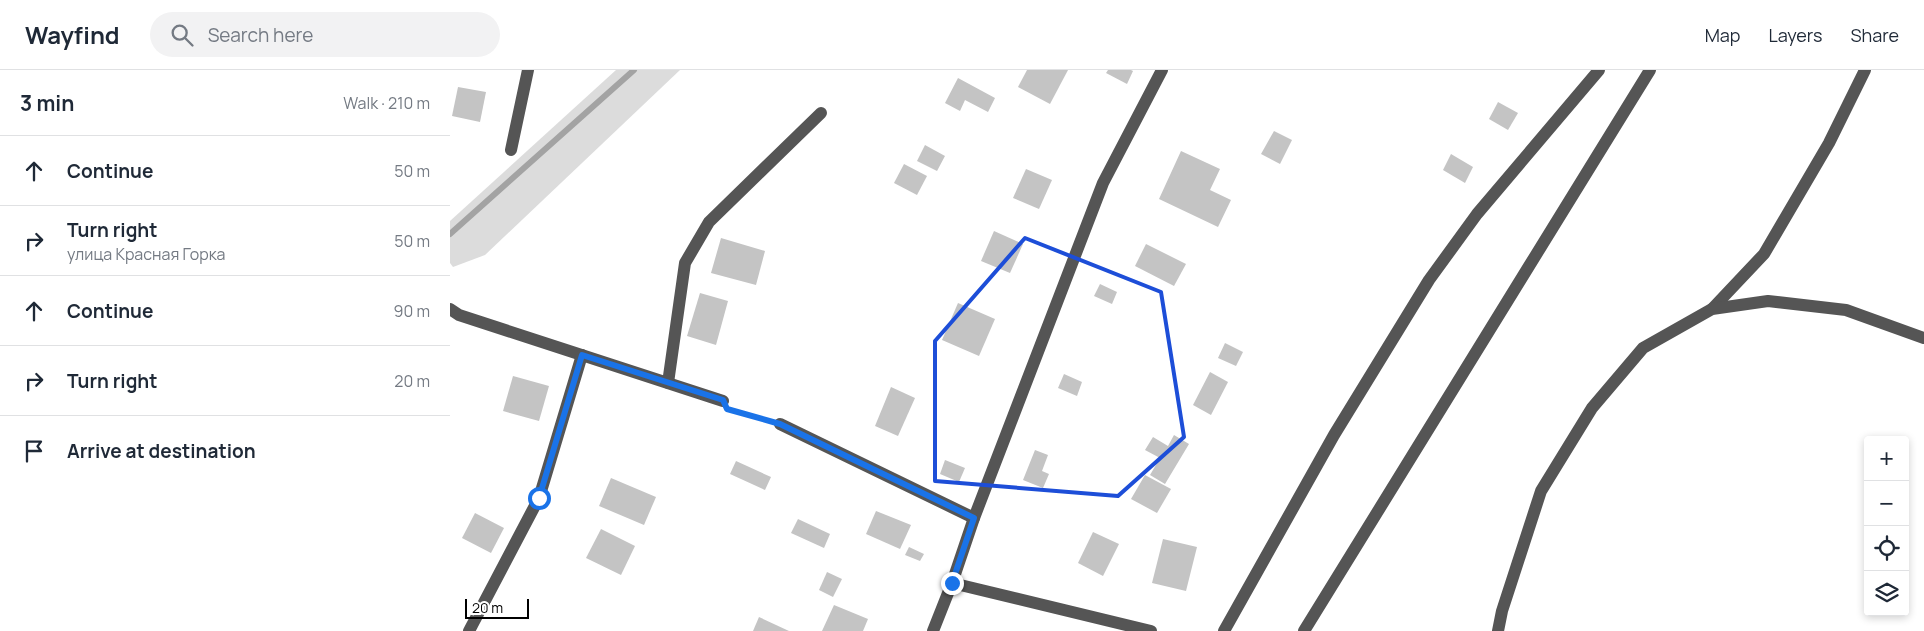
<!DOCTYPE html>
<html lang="en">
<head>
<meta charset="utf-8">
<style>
  :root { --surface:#fff; --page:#f2f2f3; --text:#1f2937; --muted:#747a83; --line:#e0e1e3 }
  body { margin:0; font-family:Manrope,sans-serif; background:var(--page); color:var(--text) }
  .controls { position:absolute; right:15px; bottom:15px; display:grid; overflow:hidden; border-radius:5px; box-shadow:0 2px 8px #0003 }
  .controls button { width:45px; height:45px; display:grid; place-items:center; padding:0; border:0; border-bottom:1px solid var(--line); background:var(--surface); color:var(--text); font:25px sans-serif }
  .scale { position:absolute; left:15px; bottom:12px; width:64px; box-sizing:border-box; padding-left:5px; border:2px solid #000; border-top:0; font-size:14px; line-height:18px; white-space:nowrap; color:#000; -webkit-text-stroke:4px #fff; paint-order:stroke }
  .stop { position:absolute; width:15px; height:15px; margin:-11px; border:4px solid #1a73e8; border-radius:50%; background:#fff }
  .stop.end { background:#1a73e8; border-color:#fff; box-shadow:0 1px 5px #0008 }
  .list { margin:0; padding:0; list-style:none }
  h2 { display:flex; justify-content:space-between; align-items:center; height:65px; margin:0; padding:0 20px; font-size:21px }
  h2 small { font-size:16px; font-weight:400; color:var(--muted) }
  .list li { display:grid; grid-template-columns:32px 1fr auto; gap:15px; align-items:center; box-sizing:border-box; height:70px; padding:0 20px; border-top:1px solid var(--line) }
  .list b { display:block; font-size:19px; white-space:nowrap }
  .list p { margin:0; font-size:16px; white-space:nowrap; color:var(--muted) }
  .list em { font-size:16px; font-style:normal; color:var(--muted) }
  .icon { flex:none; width:28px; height:28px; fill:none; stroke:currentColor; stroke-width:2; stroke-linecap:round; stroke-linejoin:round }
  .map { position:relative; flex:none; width:1474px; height:561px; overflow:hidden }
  header { display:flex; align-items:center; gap:30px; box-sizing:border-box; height:70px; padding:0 25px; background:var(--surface); border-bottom:1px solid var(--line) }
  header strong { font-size:24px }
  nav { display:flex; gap:28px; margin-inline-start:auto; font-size:18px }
  .search { width:350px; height:45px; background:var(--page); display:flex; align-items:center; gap:12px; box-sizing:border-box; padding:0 18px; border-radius:28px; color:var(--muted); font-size:19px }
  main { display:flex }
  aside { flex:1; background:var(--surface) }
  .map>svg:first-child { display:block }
  .green { fill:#dcdcdc }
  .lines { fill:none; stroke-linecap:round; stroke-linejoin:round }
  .stream { stroke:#a3a3a3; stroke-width:6 }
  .building { fill:#c4c4c4 }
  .path { stroke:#777; stroke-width:3; stroke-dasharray:1 2.5; stroke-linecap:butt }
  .minor { stroke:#555; stroke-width:12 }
  .route { stroke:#1a73e8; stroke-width:6 }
  .marked { fill:none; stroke:#1d4ed8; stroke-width:4; stroke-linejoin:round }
</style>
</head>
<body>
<header>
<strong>Wayfind</strong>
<div class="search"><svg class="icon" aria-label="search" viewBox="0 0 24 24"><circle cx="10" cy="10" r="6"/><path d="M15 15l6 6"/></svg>Search here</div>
<nav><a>Map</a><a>Layers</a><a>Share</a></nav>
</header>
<main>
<aside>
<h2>3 min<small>Walk · 210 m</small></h2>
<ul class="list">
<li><svg class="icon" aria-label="ahead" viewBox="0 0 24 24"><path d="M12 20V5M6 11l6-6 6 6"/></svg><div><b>Continue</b></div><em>50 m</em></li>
<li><svg class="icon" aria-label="right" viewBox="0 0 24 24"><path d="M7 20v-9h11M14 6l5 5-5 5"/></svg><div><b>Turn right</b><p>улица Красная Горка</p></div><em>50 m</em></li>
<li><svg class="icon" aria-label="ahead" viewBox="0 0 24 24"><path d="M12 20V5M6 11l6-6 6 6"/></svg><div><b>Continue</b></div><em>90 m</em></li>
<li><svg class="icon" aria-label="right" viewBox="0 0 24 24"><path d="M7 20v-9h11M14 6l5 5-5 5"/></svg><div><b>Turn right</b></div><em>20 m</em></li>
<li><svg class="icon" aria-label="arrive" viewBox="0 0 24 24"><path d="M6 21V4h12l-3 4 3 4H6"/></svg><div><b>Arrive at destination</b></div></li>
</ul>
</aside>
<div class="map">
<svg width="1474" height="561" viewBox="0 0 1474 561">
  <rect width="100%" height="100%" fill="#fff"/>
  <polygon class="green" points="166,0 230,0 35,185 3,197 0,193 0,151"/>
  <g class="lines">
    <polyline class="stream" points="0,164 184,0"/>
  </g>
  <g class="building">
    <polygon points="577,0 618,0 600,34 568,17"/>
    <polygon points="658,0 681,0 683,1 677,14 656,3"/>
    <polygon points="508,8 545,28 538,42 515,30 510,41 495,33"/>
    <polygon points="8,17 36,22 30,52 2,46"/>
    <polygon points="1048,32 1068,43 1058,60 1039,49"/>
    <polygon points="824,61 842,70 830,94 811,84"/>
    <polygon points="475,75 495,86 487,101 467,91"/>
    <polygon points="731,81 770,99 760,120 781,130 768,157 709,129"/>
    <polygon points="1001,84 1023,97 1015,113 993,100"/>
    <polygon points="454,94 477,106 467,125 444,113"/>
    <polygon points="576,99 602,110 589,139 563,128"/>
    <polygon points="544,161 573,174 560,203 531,191"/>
    <polygon points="271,168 315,181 306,215 261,203"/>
    <polygon points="696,174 736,194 724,216 685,196"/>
    <polygon points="650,214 667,222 662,234 644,226"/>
    <polygon points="250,223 278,231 266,275 237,266"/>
    <polygon points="508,233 545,249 529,286 492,270"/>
    <polygon points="775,273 793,282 786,296 768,288"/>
    <polygon points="760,302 778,312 761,345 743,335"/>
    <polygon points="614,304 632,312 627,326 608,318"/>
    <polygon points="63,306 99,316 89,351 53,341"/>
    <polygon points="441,317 465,328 448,366 425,356"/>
    <polygon points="724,365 739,374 715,414 700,405 710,388 695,380 703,367 718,376"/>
    <polygon points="585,380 598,385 592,401 599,404 593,418 573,410"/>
    <polygon points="495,390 515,398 509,412 490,404"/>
    <polygon points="286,391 321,407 315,420 280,404"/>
    <polygon points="695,405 721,419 707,443 681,429"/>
    <polygon points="161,408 206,427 194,455 149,436"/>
    <polygon points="426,441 461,455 450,479 416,464"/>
    <polygon points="25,443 54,458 41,483 12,468"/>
    <polygon points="348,449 380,464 374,478 341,463"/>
    <polygon points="151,459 185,476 171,505 136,488"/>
    <polygon points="643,462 669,474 653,506 628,493"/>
    <polygon points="713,469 747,477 736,521 702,513"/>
    <polygon points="459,477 474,484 470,491 455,485"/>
    <polygon points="377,502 392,509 383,527 369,520"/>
    <polygon points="384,535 418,549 413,561 372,561"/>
    <polygon points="309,547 339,561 303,561"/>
  </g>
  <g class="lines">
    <polyline class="path" points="285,342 315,350"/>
    <g class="minor">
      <polyline points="61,80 78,0"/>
      <polyline points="0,239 9,245 273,331"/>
      <polyline points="1262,239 1314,184 1379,73 1415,0"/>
      <polyline points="218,313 235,193 259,152 371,43"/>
      <polyline points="330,354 524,448"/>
      <polyline points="502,513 701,561"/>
      <polyline points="19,561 89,428 132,285"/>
      <polyline points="483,561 502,513 524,448 653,113 712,0"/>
      <polyline points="774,561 884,365 979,210 1027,144 1149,0"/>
      <polyline points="854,561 1200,0"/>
      <polyline points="1048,561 1052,541 1091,421 1142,338 1193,278 1262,239 1318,231 1396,240 1474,268"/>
    </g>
  </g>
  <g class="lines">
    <polyline class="route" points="89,428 132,285 273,330 277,339 330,354 524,448 502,513"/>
  </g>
  <path class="marked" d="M575,168L711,222L734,367L668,426L485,411V271Z"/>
</svg>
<div class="controls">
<button>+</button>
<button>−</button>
<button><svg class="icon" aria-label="locate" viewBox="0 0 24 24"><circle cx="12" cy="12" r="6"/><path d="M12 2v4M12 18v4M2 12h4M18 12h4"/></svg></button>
<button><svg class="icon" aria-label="layers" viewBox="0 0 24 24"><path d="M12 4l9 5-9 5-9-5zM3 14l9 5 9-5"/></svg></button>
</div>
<div class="scale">20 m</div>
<div class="stop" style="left:89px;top:428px"></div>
<div class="stop end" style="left:502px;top:513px"></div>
</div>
</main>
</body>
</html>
